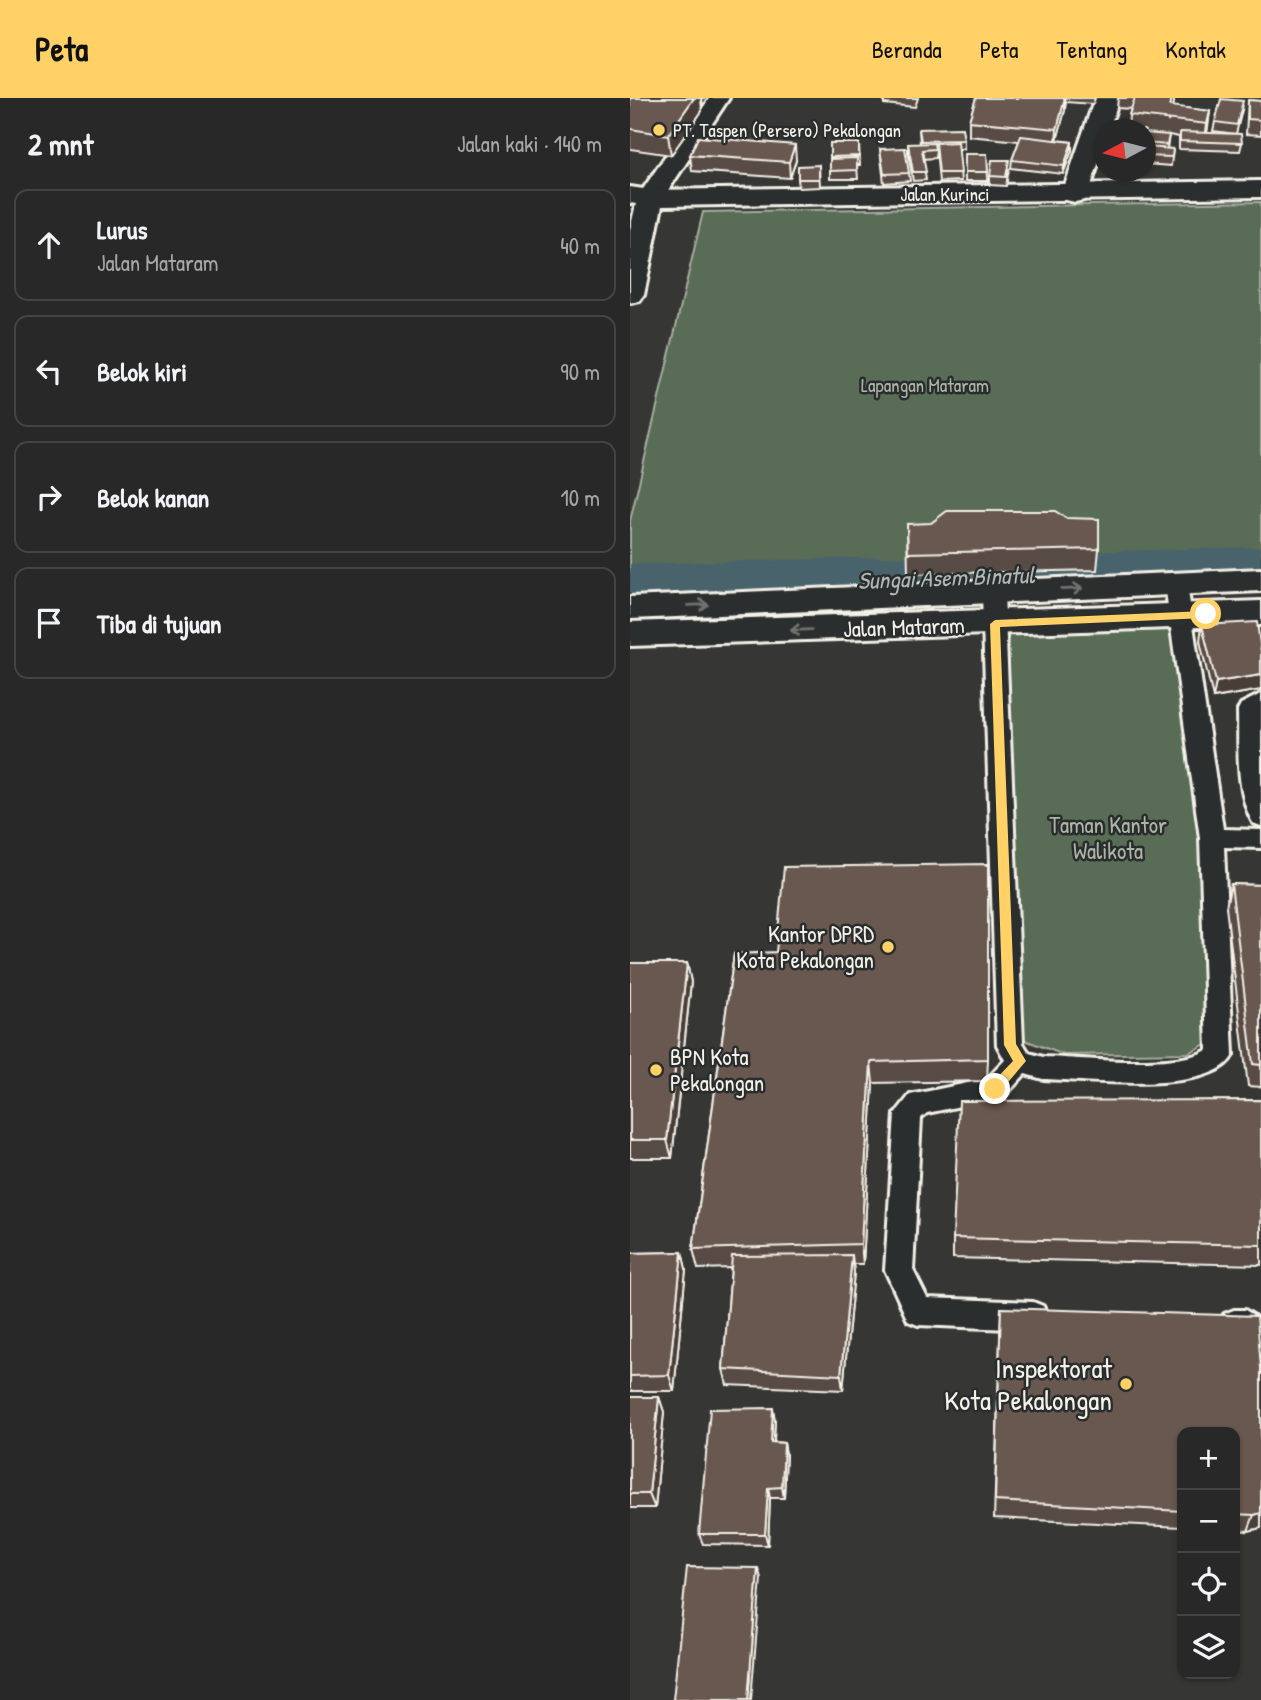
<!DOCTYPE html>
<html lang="id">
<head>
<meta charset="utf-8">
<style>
  :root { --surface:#282828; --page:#343434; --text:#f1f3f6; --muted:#a5a6a8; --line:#444445; --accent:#ffd166 }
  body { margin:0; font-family:"Patrick Hand",sans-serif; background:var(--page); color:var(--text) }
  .controls { position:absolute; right:21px; bottom:21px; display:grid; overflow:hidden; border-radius:14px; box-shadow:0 2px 5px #0004 }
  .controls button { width:63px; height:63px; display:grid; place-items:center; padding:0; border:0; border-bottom:2px solid var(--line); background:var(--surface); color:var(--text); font:35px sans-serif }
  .compass { position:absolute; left:463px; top:21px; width:63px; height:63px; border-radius:50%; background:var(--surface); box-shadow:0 2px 5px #0004; rotate:263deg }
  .stop { position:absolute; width:21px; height:21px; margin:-16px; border:5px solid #ffd166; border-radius:50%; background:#fff }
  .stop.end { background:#ffd166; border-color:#fff; box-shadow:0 2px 7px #0008 }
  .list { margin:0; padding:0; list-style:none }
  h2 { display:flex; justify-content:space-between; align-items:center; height:91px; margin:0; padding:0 28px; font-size:30px }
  h2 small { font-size:23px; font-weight:400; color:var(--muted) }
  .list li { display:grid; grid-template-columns:46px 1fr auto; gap:21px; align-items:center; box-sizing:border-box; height:112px; margin:0 14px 14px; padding:0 14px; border:2px solid var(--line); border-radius:14px }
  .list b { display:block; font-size:26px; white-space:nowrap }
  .list p { margin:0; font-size:23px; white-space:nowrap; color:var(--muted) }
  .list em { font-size:23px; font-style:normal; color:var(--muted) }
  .icon { flex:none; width:38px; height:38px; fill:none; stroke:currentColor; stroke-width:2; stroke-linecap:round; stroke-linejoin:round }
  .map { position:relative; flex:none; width:631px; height:1602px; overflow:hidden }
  header { display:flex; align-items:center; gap:42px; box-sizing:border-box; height:98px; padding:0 35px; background:var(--accent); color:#111 }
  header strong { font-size:33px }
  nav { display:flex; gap:38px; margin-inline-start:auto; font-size:24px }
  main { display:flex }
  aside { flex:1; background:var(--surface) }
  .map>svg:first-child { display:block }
  .green { fill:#586c57; stroke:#a6aea0; stroke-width:2 }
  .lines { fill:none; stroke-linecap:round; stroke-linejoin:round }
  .river { fill:#48646c; fill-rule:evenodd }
  .lane-casing { stroke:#f4f1e8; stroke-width:6 }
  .street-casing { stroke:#f4f1e8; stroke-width:6 }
  .secondary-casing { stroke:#f4f1e8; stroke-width:6 }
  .lane { fill:#2a2d2e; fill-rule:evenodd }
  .street { fill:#2a2d2e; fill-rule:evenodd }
  .secondary { fill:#2a2d2e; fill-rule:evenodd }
  .wall { fill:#594c44; stroke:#f4f1e8; stroke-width:2 }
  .shaded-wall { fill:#493e37; stroke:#f4f1e8; stroke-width:2 }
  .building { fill:#68584f; stroke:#f4f1e8; stroke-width:2 }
  .oneway { stroke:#71726f }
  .route { fill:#ffd166 }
  .poi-dot { fill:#ffd166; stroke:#2a2d2e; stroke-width:2.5 }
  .labels { text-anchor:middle; stroke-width:5; stroke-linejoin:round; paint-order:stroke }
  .far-poi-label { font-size:19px; fill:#f4f1e8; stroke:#2a2d2e; text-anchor:start }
  .far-street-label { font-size:19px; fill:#f4f1e8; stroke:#2a2d2e }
  .far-park-label { font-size:19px; fill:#aeb5a7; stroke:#2a2d2e }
  .street-label { font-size:23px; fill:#f4f1e8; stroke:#2a2d2e }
  .park-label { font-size:23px; fill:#aeb5a7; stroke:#2a2d2e }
  .poi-label { font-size:23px; fill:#f4f1e8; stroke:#2a2d2e; text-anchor:end }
  .water-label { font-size:24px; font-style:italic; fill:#afb9b6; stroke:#2a2d2e }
  .near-poi-label { font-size:28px; fill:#f4f1e8; stroke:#2a2d2e; text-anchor:end }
</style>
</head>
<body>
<header>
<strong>Peta</strong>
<nav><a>Beranda</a><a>Peta</a><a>Tentang</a><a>Kontak</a></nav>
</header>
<main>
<aside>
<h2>2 mnt<small>Jalan kaki · 140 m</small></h2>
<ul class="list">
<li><svg class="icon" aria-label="ahead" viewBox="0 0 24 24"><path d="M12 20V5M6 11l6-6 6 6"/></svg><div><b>Lurus</b><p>Jalan Mataram</p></div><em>40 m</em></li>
<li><svg class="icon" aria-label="left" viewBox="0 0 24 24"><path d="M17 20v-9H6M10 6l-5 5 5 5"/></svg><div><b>Belok kiri</b></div><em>90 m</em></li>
<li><svg class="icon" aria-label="right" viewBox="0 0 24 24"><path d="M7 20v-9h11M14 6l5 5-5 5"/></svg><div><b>Belok kanan</b></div><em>10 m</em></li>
<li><svg class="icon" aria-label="arrive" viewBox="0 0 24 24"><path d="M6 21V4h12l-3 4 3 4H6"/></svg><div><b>Tiba di tujuan</b></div></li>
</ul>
</aside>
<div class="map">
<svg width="631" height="1602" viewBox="0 0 631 1602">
  <rect width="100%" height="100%" fill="#363635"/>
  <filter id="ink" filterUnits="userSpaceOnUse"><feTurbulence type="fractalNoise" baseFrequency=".0143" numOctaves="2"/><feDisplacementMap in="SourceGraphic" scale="14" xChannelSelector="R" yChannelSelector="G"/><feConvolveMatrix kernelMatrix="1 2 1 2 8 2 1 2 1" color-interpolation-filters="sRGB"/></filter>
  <g filter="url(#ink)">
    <g class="green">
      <polygon points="631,104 631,456 0,473 0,423 73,114"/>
      <polygon points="549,517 580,737 584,942 558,955 434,957 392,941 365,526"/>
    </g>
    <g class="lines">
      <polygon class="river" points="631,449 631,493 0,510 0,466"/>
      <defs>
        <g id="lane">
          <path d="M546,479L553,481L557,486L593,731L631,732V750L594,749L603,957C583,998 454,982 413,981L395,976L374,999L297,1015L291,1020L283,1172L297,1200L403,1204L413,1208L418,1218L413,1228L403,1232L288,1227L278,1223L255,1172L265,1016L280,997L357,981L375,962L367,947L352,495L356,490L363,488L370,490L374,495L393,945L399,955L413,959C451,960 547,971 577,952L570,740L535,486L539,481Z"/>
          <path d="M631,596V728L623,725C605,693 609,648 608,612L611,606Z"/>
          <path d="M604,1212H615L631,1222V1273L621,1269C610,1245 621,1246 594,1236L589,1226L594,1216Z"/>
        </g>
        <g id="street">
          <polygon points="75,0 99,0 29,106 20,108 11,106 7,100"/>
          <polygon points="465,0 489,0 479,32 474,32 474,49 458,96 454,102 445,104 436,102 432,96"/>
        </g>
        <g id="secondary">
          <polygon points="631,83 631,99 32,108 14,197 10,203 0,205 0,132 6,106 0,105 0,89 20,92"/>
          <polygon points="631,471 631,493 0,521 0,499"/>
          <polygon points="631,503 631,527 0,548 0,524"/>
        </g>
      </defs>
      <use href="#lane" class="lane-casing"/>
      <use href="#street" class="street-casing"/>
      <use href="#secondary" class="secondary-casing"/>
      <use href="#lane" class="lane"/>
      <use href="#street" class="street"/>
      <use href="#secondary" class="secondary"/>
    </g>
    <g class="wall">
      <polygon points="0,0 78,0 73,8 71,8 72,13 41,57 0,51"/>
      <polygon points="254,0 288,0 285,9 254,6"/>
      <polygon points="346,0 465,0 463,6 436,4 435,12 427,42 442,44 442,52 433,76 381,70 382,62 389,43 339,38 339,23"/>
      <polygon points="488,0 544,0 543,9 580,13 577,35 612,45 610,53 549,51 549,39 539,37 537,51 543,51 541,68 515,66 515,32 498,32 499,17 501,11 487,10"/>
      <polygon points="618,2 631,3 631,37 616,36"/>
      <polygon points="612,12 606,36 583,33 585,24"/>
      <polygon points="289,31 334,42 334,51 328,51 331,83 309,84 306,51 305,60 293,61 296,82 283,83 278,55 278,46 290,46"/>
      <polygon points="229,45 230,67 227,67 228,81 200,81 200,59"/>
      <polygon points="250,51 279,75 280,83 254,85"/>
      <polygon points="335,56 357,56 358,83 335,83"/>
      <polygon points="60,57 166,62 160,80 62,73"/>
      <polygon points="189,67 190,89 169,90 168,81"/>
      <polygon points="379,71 376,88 360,87 360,78"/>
      <polygon points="277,426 469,451 467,472 278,476"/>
      <polygon points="572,527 631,592 583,600 570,543"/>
      <polygon points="601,786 631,787 631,989 618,988 596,809"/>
      <polygon points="104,856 358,961 357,983 243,985 233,1166 223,1166 224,1174 213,1292 97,1287 93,1271 101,1170 68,1171 63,1151"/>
      <polygon points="0,865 57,865 61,884 42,1060 0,1060"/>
      <polygon points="631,1002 631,1167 323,1160 323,1140"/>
      <polygon points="52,1154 56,1171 44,1293 0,1293 0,1155"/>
      <polygon points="371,1210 631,1271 631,1430 618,1433 605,1432 605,1334 552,1334 552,1429 364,1420"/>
      <polygon points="0,1299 29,1299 34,1314 25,1410 0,1410"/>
      <polygon points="145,1322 144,1344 154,1345 156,1356 154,1400 140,1400 138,1447 73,1446 69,1436"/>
    </g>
    <g class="shaded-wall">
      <polygon points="64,0 71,0 72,13 41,57 38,37"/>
      <polygon points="72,0 78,0 73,8"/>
      <polygon points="435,0 435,12 426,46 427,31"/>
      <polygon points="542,0 544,0 544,5 538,24 540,8"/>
      <polygon points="580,13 578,29 575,42 577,26"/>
      <polygon points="442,44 442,52 433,76 434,68"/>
      <polygon points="165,47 166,62 160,80 159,64"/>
      <polygon points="631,577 631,592 583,600 586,584"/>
      <polygon points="57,865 61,884 42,1060 37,1042"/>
      <polygon points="241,964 243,985 233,1166 231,1146"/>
      <polygon points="52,1154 56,1171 44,1293 39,1277"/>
      <polygon points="222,1157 224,1174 213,1292 211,1277"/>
      <polygon points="29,1299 34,1314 25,1410 19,1396"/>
      <polygon points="143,1310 145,1322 143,1356 141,1344"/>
      <polygon points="154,1345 156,1356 154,1400 152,1389"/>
      <polygon points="138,1390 140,1400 138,1447 135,1436"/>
      <polygon points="631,1415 631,1430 618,1433 624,1417"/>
      <polygon points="128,1470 131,1480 121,1602 118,1602"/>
    </g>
    <g class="building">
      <polygon points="0,0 64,0 38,37 0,31"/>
      <polygon points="346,0 435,0 427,31 339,23"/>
      <polygon points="505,0 542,0 540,8 580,13 577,26 499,17"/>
      <polygon points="591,1 613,3 607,27 585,24"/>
      <polygon points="618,2 631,3 631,22 618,21"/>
      <polygon points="332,30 334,42 291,43 289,31"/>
      <polygon points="550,34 611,36 612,45 550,43"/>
      <polygon points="515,35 539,37 537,47 515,45"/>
      <polygon points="391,38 442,44 434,68 382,62"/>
      <polygon points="68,39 165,47 159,64 60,57"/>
      <polygon points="328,44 331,75 309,75 306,45"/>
      <polygon points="200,45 229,45 229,58 200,59"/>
      <polygon points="304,45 305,51 292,52 296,74 283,74 278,46"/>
      <polygon points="515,49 543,51 542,59 515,58"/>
      <polygon points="275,50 279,75 254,76 250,51"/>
      <polygon points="335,56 357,56 358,74 335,74"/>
      <polygon points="227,60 227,72 200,73 200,61"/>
      <polygon points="362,62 379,62 376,79 360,78"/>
      <polygon points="189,67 189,81 168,81 168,68"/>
      <polygon points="317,413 425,413 436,420 469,421 469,451 278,455 277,426 301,425"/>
      <polygon points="627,524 631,554 631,577 586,584 572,527"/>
      <polygon points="358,766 358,961 241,964 231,1146 63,1151 104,856 146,854 154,769"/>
      <polygon points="601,786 631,787 631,967 623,966"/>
      <polygon points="0,865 57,865 37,1042 0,1042"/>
      <polygon points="631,1002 631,1147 323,1140 329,1003"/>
      <polygon points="52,1154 39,1277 0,1278 0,1155"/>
      <polygon points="222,1157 211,1277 93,1271 102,1158"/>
      <polygon points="371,1210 627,1218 631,1271 631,1415 624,1417 605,1416 605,1334 552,1334 552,1413 365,1403"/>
      <polygon points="0,1299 29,1299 19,1396 0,1396"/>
      <polygon points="143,1310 141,1344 154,1345 152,1389 138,1390 135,1436 69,1436 80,1311"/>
      <polygon points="57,1469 128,1470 118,1602 43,1602"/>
    </g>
    <defs><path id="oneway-shaft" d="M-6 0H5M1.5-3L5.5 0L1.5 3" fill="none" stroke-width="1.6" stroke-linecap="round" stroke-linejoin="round" transform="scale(1.75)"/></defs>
    <g class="oneway">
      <use href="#oneway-shaft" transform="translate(442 491) rotate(-3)"/>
      <use href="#oneway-shaft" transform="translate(68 507) rotate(-2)"/>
      <use href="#oneway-shaft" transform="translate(171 532) rotate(178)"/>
    </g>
  </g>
  <polygon class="route" points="576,513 581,516 576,520 370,529 386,946 396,963 369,995 360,995 360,987 383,963 374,947 360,526 365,522"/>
  <g class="poi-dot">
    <circle cx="29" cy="32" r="7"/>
    <circle cx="258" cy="849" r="7"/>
    <circle cx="26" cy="972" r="7"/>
    <circle cx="496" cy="1286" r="7"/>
  </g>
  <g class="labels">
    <g class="far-poi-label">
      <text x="43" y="39">PT. Taspen (Persero) Pekalongan</text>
    </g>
    <g class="far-street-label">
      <text x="315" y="103">Jalan Kurinci</text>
    </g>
    <g class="far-park-label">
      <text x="295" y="294">Lapangan Mataram</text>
    </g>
    <g class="street-label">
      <text transform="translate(274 529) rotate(-2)" y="8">Jalan Mataram</text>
    </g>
    <g class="park-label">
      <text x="478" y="735">Taman Kantor<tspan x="478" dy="26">Walikota</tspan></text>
    </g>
    <g class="poi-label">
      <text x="244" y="844">Kantor DPRD<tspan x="244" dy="26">Kota Pekalongan</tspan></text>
      <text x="40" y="967" text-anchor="start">BPN Kota<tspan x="40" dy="26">Pekalongan</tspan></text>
    </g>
    <g class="water-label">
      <text transform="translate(316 480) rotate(-2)" y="8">Sungai Asem Binatul</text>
    </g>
    <g class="near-poi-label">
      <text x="482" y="1280">Inspektorat<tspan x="482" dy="32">Kota Pekalongan</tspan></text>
    </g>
  </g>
</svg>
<div class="controls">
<button>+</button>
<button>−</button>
<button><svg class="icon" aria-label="locate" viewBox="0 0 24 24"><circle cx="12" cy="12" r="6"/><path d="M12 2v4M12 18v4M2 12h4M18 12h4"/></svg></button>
<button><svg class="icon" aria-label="layers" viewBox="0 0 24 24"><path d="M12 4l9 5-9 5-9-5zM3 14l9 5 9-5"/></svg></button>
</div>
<svg class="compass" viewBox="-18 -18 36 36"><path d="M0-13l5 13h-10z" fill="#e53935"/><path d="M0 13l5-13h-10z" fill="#a5a6a8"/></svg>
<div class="stop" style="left:576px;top:516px"></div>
<div class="stop end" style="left:365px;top:991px"></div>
</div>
</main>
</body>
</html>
